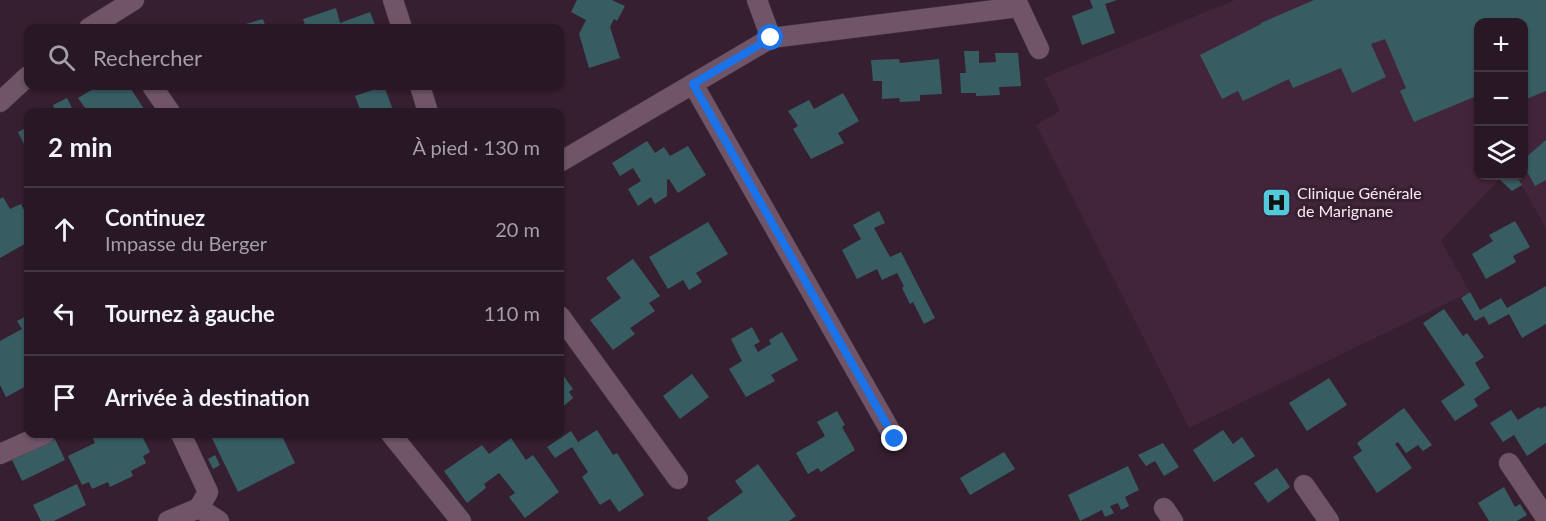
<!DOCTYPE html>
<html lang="fr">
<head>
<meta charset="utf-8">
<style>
  :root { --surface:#281724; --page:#342431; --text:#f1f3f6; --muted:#a59fa6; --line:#443641 }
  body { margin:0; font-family:Lato,sans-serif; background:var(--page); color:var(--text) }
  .controls { position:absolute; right:18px; top:18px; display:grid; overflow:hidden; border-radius:12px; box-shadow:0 2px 4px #0004 }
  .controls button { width:54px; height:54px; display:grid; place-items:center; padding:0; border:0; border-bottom:2px solid var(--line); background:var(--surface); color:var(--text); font:30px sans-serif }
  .stop { position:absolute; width:18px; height:18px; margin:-14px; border:4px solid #1a73e8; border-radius:50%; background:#fff }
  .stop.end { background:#1a73e8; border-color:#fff; box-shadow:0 2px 6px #0008 }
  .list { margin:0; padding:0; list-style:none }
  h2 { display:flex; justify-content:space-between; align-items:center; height:78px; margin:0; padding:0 24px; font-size:26px }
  h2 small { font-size:20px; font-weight:400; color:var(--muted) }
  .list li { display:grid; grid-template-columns:39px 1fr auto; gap:18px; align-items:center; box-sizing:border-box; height:84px; padding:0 24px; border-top:2px solid var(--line) }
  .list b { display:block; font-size:22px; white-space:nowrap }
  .list p { margin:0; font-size:20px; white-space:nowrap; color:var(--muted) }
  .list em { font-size:20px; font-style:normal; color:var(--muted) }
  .icon { flex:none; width:33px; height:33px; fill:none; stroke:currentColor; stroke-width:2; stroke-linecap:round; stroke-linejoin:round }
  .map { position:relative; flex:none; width:1546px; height:521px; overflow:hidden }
  .search { position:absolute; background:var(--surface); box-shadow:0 2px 4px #0004; left:24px; top:24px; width:540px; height:66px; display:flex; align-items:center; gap:15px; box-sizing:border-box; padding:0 21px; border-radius:12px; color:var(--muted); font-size:22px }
  .panel { position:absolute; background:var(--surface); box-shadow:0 2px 4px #0004; left:24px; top:108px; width:540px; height:330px; border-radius:12px }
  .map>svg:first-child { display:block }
  .built { fill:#42253a }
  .building { fill:#375d63 }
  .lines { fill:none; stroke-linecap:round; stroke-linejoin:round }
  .street-casing { stroke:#4d3a48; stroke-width:21 }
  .street { stroke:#705568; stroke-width:20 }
  .route { stroke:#1a73e8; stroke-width:8 }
  .labels { text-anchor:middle; stroke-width:6; stroke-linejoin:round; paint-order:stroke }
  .poi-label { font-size:16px; fill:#f9e9f3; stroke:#361f30; text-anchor:start }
</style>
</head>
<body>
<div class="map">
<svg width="1546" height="521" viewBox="0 0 1546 521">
  <rect width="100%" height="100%" fill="#361f30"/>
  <polygon class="built" points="1235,0 1546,0 1546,228 1516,176 1524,176 1524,22 1478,22 1478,176 1502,176 1441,241 1470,292 1189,428 1036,125 1060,111 1044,78"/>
  <g class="building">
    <polygon points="577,0 612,0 625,6 617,21 614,19 610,27 620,58 589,68 579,34 586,20 571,12"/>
    <polygon points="1090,0 1117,0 1105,4 1115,33 1082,45 1072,16 1093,8"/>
    <polygon points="1314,0 1546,0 1546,91 1524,100 1524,22 1478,22 1478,112 1474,97 1414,122 1400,91 1406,88 1385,39 1371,44 1386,77 1352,93 1341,68 1293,88 1289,79 1243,101 1238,91 1222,99 1200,55 1261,24 1261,23"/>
    <polygon points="336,8 340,23 370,12 376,28 306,28 303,19"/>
    <polygon points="263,19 266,28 232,28"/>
    <polygon points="964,51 979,51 979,63 996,62 995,53 1018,53 1021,86 999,87 1000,95 976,96 976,93 961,93 960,73 966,73"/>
    <polygon points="899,59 900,63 939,59 942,94 920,95 920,101 900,102 899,98 882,99 882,81 873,81 871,60"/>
    <polygon points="98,86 129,86 146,112 88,112 78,98"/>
    <polygon points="384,86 393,110 400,108 401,112 361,112 355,96"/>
    <polygon points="843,93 859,121 838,133 844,143 811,159 793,129 798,126 788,111 809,100 814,109"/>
    <polygon points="67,98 74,112 45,112 54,108 53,105"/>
    <polygon points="28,127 28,152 18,132"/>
    <polygon points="1546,140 1546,180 1535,186 1524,166 1524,159"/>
    <polygon points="647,141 655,153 664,147 670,156 688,146 706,175 678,193 669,179 667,180 667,196 655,204 651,197 638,206 628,189 641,181 633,168 620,176 612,163"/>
    <polygon points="1502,176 1516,176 1522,185 1512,191 1499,179"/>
    <polygon points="3,197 10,209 21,204 28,218 28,242 0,258 0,199"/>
    <polygon points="879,211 885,223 874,228 890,257 901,252 935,318 924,324 913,302 910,304 902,288 904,286 897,273 882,280 877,269 857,279 842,250 861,239 853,225"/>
    <polygon points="1515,221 1530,247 1513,256 1516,262 1486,279 1472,254 1493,241 1489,235"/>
    <polygon points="708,222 728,254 696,273 702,282 689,290 683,280 668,289 649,257"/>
    <polygon points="633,259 660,296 649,303 655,311 630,328 635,334 613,350 590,320 621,298 606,278"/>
    <polygon points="1546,286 1546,324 1522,338 1509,314 1489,325 1484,316 1475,321 1461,298 1470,292 1480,310 1501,298 1507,308"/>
    <polygon points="1444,309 1463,336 1467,333 1484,357 1475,363 1490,388 1474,399 1478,406 1455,421 1441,401 1465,385 1423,323"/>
    <polygon points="28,315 28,385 6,397 0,385 0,341 22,329 17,321"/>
    <polygon points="752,327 760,342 754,345 758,352 771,344 769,340 782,332 798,360 771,375 775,381 746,397 729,369 742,361 731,339"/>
    <polygon points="560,371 573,389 569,392 573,398 560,409"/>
    <polygon points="692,374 709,397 680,419 663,396"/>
    <polygon points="1329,378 1347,405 1307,431 1289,403"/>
    <polygon points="1546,406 1546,443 1527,456 1514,435 1503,442 1490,423 1511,410 1518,420 1539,407 1540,409"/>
    <polygon points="1404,408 1432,445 1423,451 1418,445 1406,453 1398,442 1395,444 1412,468 1377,493 1353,457 1362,451 1357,443"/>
    <polygon points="837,411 845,425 842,427 855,450 821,472 818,468 808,474 796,453 825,436 817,422"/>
    <polygon points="597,430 613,455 617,453 644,495 619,512 610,499 600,505 582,477 588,472 572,447 555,458 547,447 571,431 578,442"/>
    <polygon points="1223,430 1233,444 1242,437 1255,456 1214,482 1193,450"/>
    <polygon points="96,434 108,434 110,436 115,434 141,434 150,452 143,456 146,463 131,471 133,476 110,487 108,482 92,489 89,482 82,485 68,456 95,443 92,436"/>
    <polygon points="210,434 281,434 295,463 238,492"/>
    <polygon points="511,438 526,460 533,455 559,492 525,518 509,497 515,493 499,473 484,484 486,488 467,503 444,471 482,445 489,454"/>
    <polygon points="55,439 65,460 22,481 12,460"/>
    <polygon points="1163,443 1179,467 1164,476 1155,461 1146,466 1138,455"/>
    <polygon points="1004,452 1015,469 970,495 960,478"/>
    <polygon points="215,455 220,465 213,469 208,459"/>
    <polygon points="758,464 796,516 789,521 709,521 707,518 743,492 735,481"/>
    <polygon points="1128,466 1139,490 1125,497 1129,506 1121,510 1118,503 1110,506 1114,513 1105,517 1102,510 1080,521 1068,495"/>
    <polygon points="1277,468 1290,487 1268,503 1254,483"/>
    <polygon points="77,484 86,505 54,521 41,521 33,505"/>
    <polygon points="1504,487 1515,507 1520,504 1527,515 1517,521 1489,521 1478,503"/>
  </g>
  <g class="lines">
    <defs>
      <g id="street">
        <polyline points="393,0 402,28"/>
        <polyline points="757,0 771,38"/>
        <polyline points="1016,0 1039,49"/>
        <polyline points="89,28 134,0"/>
        <polyline points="693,84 895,439"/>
        <polyline points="152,86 170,112"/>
        <polyline points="420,86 428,112"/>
        <polyline points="0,102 28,76"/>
        <polyline points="560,162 771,38 1019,7"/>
        <polyline points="560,316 678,479"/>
        <polyline points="181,434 208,492 199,508"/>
        <polyline points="391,434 461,521"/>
        <polyline points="0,454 45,434"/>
        <polyline points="1509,463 1546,518"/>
        <polyline points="1304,485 1329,521"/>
        <polyline points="1164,508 1173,521"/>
        <polyline points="168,521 199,508 219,521"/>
      </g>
    </defs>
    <use href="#street" class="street-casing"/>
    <use href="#street" class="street"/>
  </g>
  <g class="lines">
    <polyline class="route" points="771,38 693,84 895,439"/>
  </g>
  <defs>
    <symbol id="hospital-square" viewBox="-11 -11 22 22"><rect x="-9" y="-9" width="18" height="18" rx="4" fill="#53cadc" stroke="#361f30"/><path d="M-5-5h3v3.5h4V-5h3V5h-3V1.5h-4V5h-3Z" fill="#111"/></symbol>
  </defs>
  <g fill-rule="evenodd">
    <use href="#hospital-square" x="1260" y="186" width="33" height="33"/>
  </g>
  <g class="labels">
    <g class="poi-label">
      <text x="1297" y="199">Clinique Générale<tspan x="1297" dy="18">de Marignane</tspan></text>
    </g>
  </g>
</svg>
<div class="controls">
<button>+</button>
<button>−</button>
<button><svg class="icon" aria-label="layers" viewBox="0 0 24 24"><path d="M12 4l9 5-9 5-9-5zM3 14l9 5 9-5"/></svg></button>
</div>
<div class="stop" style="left:771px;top:38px"></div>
<div class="stop end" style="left:895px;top:439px"></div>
<div class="search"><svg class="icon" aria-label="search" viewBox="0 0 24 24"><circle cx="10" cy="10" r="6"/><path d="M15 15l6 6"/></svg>Rechercher</div>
<section class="panel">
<h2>2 min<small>À pied · 130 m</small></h2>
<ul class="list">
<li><svg class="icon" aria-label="ahead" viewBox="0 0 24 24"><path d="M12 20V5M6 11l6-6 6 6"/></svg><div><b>Continuez</b><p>Impasse du Berger</p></div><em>20 m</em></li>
<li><svg class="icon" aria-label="left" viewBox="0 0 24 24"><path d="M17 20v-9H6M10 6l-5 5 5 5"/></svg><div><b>Tournez à gauche</b></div><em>110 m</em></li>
<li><svg class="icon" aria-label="arrive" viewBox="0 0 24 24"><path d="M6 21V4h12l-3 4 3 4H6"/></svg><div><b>Arrivée à destination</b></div></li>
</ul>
</section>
</div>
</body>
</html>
